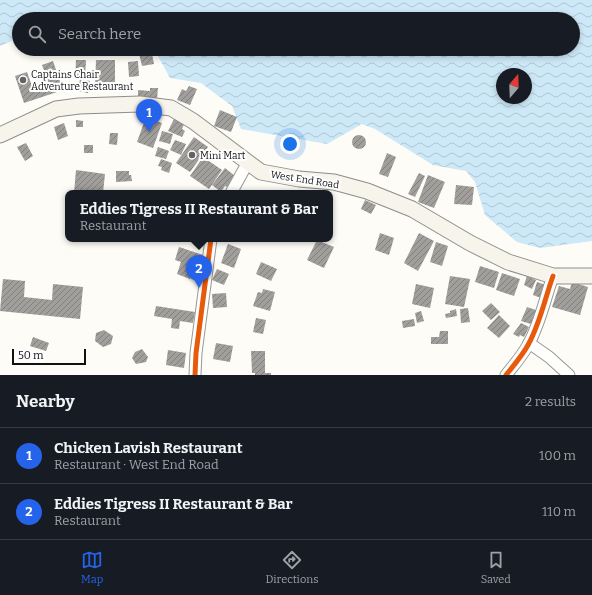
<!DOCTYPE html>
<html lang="en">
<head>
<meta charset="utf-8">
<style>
  :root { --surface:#171b24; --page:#20242c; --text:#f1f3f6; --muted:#9ea1a6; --line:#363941; --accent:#2563eb }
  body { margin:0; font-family:Bitter,serif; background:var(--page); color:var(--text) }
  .compass { position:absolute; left:496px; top:68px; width:36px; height:36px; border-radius:50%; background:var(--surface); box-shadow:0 2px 6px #0003; rotate:19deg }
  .scale { position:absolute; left:12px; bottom:10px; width:74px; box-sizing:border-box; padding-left:4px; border:2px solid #111; border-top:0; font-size:11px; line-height:14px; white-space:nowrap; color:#111; -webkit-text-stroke:3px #fff; paint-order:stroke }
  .you { position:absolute; left:290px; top:144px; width:14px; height:14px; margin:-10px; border:3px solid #fff; border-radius:50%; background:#1a73e8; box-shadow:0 0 0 6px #1a73e833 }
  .badge { display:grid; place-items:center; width:26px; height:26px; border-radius:50%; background:var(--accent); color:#fff; font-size:13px; font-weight:700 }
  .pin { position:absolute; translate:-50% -33px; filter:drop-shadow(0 1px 2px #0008) }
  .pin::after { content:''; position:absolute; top:21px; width:14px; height:12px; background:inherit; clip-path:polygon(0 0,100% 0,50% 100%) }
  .popup { position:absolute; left:65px; top:190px; width:268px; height:52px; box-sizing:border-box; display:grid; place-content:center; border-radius:8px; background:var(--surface); filter:drop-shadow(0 1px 3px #0005); font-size:13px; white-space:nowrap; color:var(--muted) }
  .popup b { font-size:15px; color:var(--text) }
  .popup::after { content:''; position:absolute; left:50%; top:100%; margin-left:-8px; border:8px solid transparent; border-top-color:var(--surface) }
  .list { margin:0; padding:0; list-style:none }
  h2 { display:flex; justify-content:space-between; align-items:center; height:52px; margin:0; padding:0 16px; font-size:17px }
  h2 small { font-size:13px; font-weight:400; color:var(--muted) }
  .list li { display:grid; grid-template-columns:26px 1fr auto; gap:12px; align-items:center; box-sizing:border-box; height:56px; padding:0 16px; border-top:1px solid var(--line) }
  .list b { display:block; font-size:15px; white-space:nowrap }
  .list p { margin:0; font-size:13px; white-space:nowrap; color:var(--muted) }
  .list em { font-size:13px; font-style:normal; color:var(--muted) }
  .icon { flex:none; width:22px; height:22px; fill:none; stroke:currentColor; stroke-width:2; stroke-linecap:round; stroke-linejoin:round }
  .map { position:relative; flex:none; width:592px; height:375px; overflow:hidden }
  .search { position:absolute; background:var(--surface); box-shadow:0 2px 6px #0003; left:12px; right:12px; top:12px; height:44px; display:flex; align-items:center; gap:10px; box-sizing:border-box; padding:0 14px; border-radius:22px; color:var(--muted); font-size:15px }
  .sheet { height:164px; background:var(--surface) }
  nav { display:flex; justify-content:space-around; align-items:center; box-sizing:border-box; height:56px; border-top:1px solid var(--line); background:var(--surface); font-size:11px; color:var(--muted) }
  nav a { display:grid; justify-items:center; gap:2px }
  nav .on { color:var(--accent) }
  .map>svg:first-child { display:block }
  .water { fill:url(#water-waves); fill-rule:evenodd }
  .building { fill:url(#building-hatch) }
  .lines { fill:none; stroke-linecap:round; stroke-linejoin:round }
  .minor-casing { stroke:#979795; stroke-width:13 }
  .secondary-casing { stroke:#8e8d8b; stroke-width:17 }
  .minor { stroke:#fffffe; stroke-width:11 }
  .secondary { stroke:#f6f4eb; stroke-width:15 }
  .cycleway-casing { stroke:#fff; stroke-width:8 }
  .cycleway { stroke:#e8590c; stroke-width:5 }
  .poi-dot { fill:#646362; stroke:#fff; stroke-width:1.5 }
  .labels { text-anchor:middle; stroke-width:4; stroke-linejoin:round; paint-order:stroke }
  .poi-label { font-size:10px; fill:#111; stroke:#fff; text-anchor:start }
  .street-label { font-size:10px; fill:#111; stroke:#fff }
</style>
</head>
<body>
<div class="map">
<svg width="592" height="375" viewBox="0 0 592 375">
  <defs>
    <pattern id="water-waves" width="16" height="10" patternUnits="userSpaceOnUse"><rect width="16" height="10" fill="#cde8f7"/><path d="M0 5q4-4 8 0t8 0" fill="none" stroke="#afc6d3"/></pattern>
    <pattern id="building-hatch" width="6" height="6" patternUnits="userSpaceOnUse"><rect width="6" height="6" fill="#a19f9c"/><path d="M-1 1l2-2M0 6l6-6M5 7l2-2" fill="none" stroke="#82807e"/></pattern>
  </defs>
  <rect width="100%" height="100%" fill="#fdfcf7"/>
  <path class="water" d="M0,0H592V241L540,248L517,242L485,215L475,182L466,171L433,165L375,129L362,124L327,144L241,129L232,106L201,83L170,78L154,49H573V19H19V38L0,46ZM502,74H526V98H502Z"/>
  <g class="building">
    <polygon points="138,49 151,49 154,64 142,66"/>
    <polygon points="76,60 86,60 85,79 75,79"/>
    <polygon points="96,60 115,60 115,88 95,87"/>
    <polygon points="53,61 63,90 24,103 15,76 27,72 33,89 49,84 42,65"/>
    <polygon points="138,61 139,76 129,77 128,62"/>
    <polygon points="80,79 90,81 88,93 78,91"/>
    <polygon points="189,86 197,89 190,105 177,100 182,89 186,91"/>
    <polygon points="150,88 158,88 157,99 138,97 138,90 150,91"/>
    <polygon points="220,110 237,117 231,132 214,126"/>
    <polygon points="146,117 162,123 153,148 137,142"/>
    <polygon points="175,117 185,122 182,129 185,131 182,137 168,131"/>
    <polygon points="76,120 83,121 83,127 76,127"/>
    <polygon points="64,123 68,136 58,140 54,127"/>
    <polygon points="162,131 173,134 170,144 159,141"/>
    <polygon points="110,133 118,133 117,145 109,144"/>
    <circle cx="359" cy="142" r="7"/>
    <polygon points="194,137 208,147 190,172 176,163"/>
    <polygon points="175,140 186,144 181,155 170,150"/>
    <polygon points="26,143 33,156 25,161 17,147"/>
    <rect x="84" y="145" width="9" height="8"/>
    <polygon points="158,147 169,151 166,159 155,156"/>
    <polygon points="387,153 396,157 388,177 379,174"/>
    <polygon points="203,157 222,170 209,189 190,176"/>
    <polygon points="161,159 172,163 169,173 161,170 162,167 158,166"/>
    <polygon points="225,168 235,176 227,187 225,186 221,192 212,185"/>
    <polygon points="76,170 105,174 103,193 74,193"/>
    <polygon points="116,171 129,171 129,175 131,175 132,181 116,182"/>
    <polygon points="419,173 425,176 415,197 408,194"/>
    <polygon points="428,175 445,182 434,208 418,202"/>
    <polygon points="456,185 474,187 472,205 454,204"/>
    <polygon points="365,200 376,205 371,214 361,209"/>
    <polygon points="380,233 394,238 389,255 375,250"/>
    <polygon points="419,233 434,241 418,271 404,263"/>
    <polygon points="317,240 334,247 324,268 307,260"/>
    <polygon points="436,242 448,246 442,266 430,262"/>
    <polygon points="228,244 241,249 234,268 221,263"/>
    <polygon points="179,247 203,255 196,275 192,274 190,279 177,274 181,262 175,260"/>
    <polygon points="261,262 277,269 271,281 256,274"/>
    <polygon points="480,266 499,272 494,288 475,282"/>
    <polygon points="217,269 229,274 224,285 212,280"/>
    <polygon points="502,273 520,279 514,296 496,290"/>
    <polygon points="450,276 470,279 464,307 445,304"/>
    <polygon points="527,276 536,280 532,289 524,285"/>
    <polygon points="3,279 25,281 24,297 52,300 53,284 83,287 80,319 0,311"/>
    <polygon points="537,282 546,285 541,298 533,295"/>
    <polygon points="572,282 588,287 580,315 552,307 559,286 570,289"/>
    <polygon points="416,284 434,288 430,308 412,304"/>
    <polygon points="263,289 275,292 270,311 253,306 258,292 262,293"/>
    <polygon points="226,293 227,307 213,308 212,294"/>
    <polygon points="491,303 500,312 491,320 482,311"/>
    <polygon points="156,306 195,312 193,323 180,321 179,329 171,328 172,319 154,316"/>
    <polygon points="527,307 536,310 531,324 521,321"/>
    <polygon points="468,308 470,322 461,323 460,309"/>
    <polygon points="456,309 457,316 446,318 445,314 450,313 450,311"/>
    <polygon points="421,311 424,321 417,323 415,313"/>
    <polygon points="499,315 510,326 499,338 487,328"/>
    <polygon points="256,318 266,320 263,334 253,332"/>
    <polygon points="414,319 415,326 403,328 402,321"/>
    <polygon points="521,323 529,327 524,337 520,335 519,337 513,334"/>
    <polygon points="104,330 113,336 111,344 103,347 95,341 96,333"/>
    <polygon points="440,331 448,331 448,344 431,344 431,337 439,337"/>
    <polygon points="33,337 49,343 46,351 30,346"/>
    <polygon points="216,343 233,346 230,362 213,359"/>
    <polygon points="142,349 148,357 146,362 136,364 132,358 135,352"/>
    <polygon points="168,350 186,353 184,368 166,365"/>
    <polygon points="251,351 265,351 265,373 271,373 271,375 255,375 255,373 252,373"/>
  </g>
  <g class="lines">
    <defs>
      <g id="minor">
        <polyline points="231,193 248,162"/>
        <polyline points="529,343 549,357 569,375"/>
        <polyline points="195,375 196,353 211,239"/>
        <path d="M506,375C514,365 522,356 528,345C540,324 545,298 553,276"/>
      </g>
      <polyline id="secondary" points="0,135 56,109 79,106 140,104 171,108 193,121 261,172 299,179 334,182 367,191 412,209 470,243 508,262 553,276 592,276"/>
    </defs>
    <use href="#minor" class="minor-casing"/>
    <use href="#secondary" class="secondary-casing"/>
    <use href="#minor" class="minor"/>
    <use href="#secondary" class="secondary"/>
    <defs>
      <g id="cycleway">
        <polyline points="195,375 196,353 211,239"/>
        <path d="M506,375C514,365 522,356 528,345C540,324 545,298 553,276"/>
      </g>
    </defs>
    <use href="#cycleway" class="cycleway-casing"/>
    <use href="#cycleway" class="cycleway"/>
  </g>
  <g class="poi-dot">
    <circle cx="23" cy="80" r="4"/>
    <circle cx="192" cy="155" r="4"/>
  </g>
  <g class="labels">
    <g class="poi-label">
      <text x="31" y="78">Captains Chair<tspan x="31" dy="12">Adventure Restaurant</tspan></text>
      <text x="200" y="159">Mini Mart</text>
    </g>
    <g class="street-label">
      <text transform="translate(305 179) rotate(9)" y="4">West End Road</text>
    </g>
  </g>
</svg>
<svg class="compass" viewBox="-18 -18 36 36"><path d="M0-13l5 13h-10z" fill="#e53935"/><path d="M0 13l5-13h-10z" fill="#9ea1a6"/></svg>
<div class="scale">50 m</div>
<div class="you"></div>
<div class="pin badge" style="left:149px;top:132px">1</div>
<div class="pin badge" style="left:199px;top:288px">2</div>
<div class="popup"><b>Eddies Tigress II Restaurant &amp; Bar</b>Restaurant</div>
<div class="search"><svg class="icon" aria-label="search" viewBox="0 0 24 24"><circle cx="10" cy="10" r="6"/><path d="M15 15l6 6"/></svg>Search here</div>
</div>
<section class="sheet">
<h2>Nearby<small>2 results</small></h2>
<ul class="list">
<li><span class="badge">1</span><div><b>Chicken Lavish Restaurant</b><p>Restaurant · West End Road</p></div><em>100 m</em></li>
<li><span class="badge">2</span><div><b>Eddies Tigress II Restaurant &amp; Bar</b><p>Restaurant</p></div><em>110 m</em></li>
</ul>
</section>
<nav>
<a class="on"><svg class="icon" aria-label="map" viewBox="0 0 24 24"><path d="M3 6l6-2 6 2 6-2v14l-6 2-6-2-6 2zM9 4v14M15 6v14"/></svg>Map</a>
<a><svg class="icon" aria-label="directions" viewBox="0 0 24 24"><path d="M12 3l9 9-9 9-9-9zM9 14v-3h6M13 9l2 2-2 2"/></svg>Directions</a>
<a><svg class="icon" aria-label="saved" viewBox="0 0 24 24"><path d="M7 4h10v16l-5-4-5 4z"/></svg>Saved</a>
</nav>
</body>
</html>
